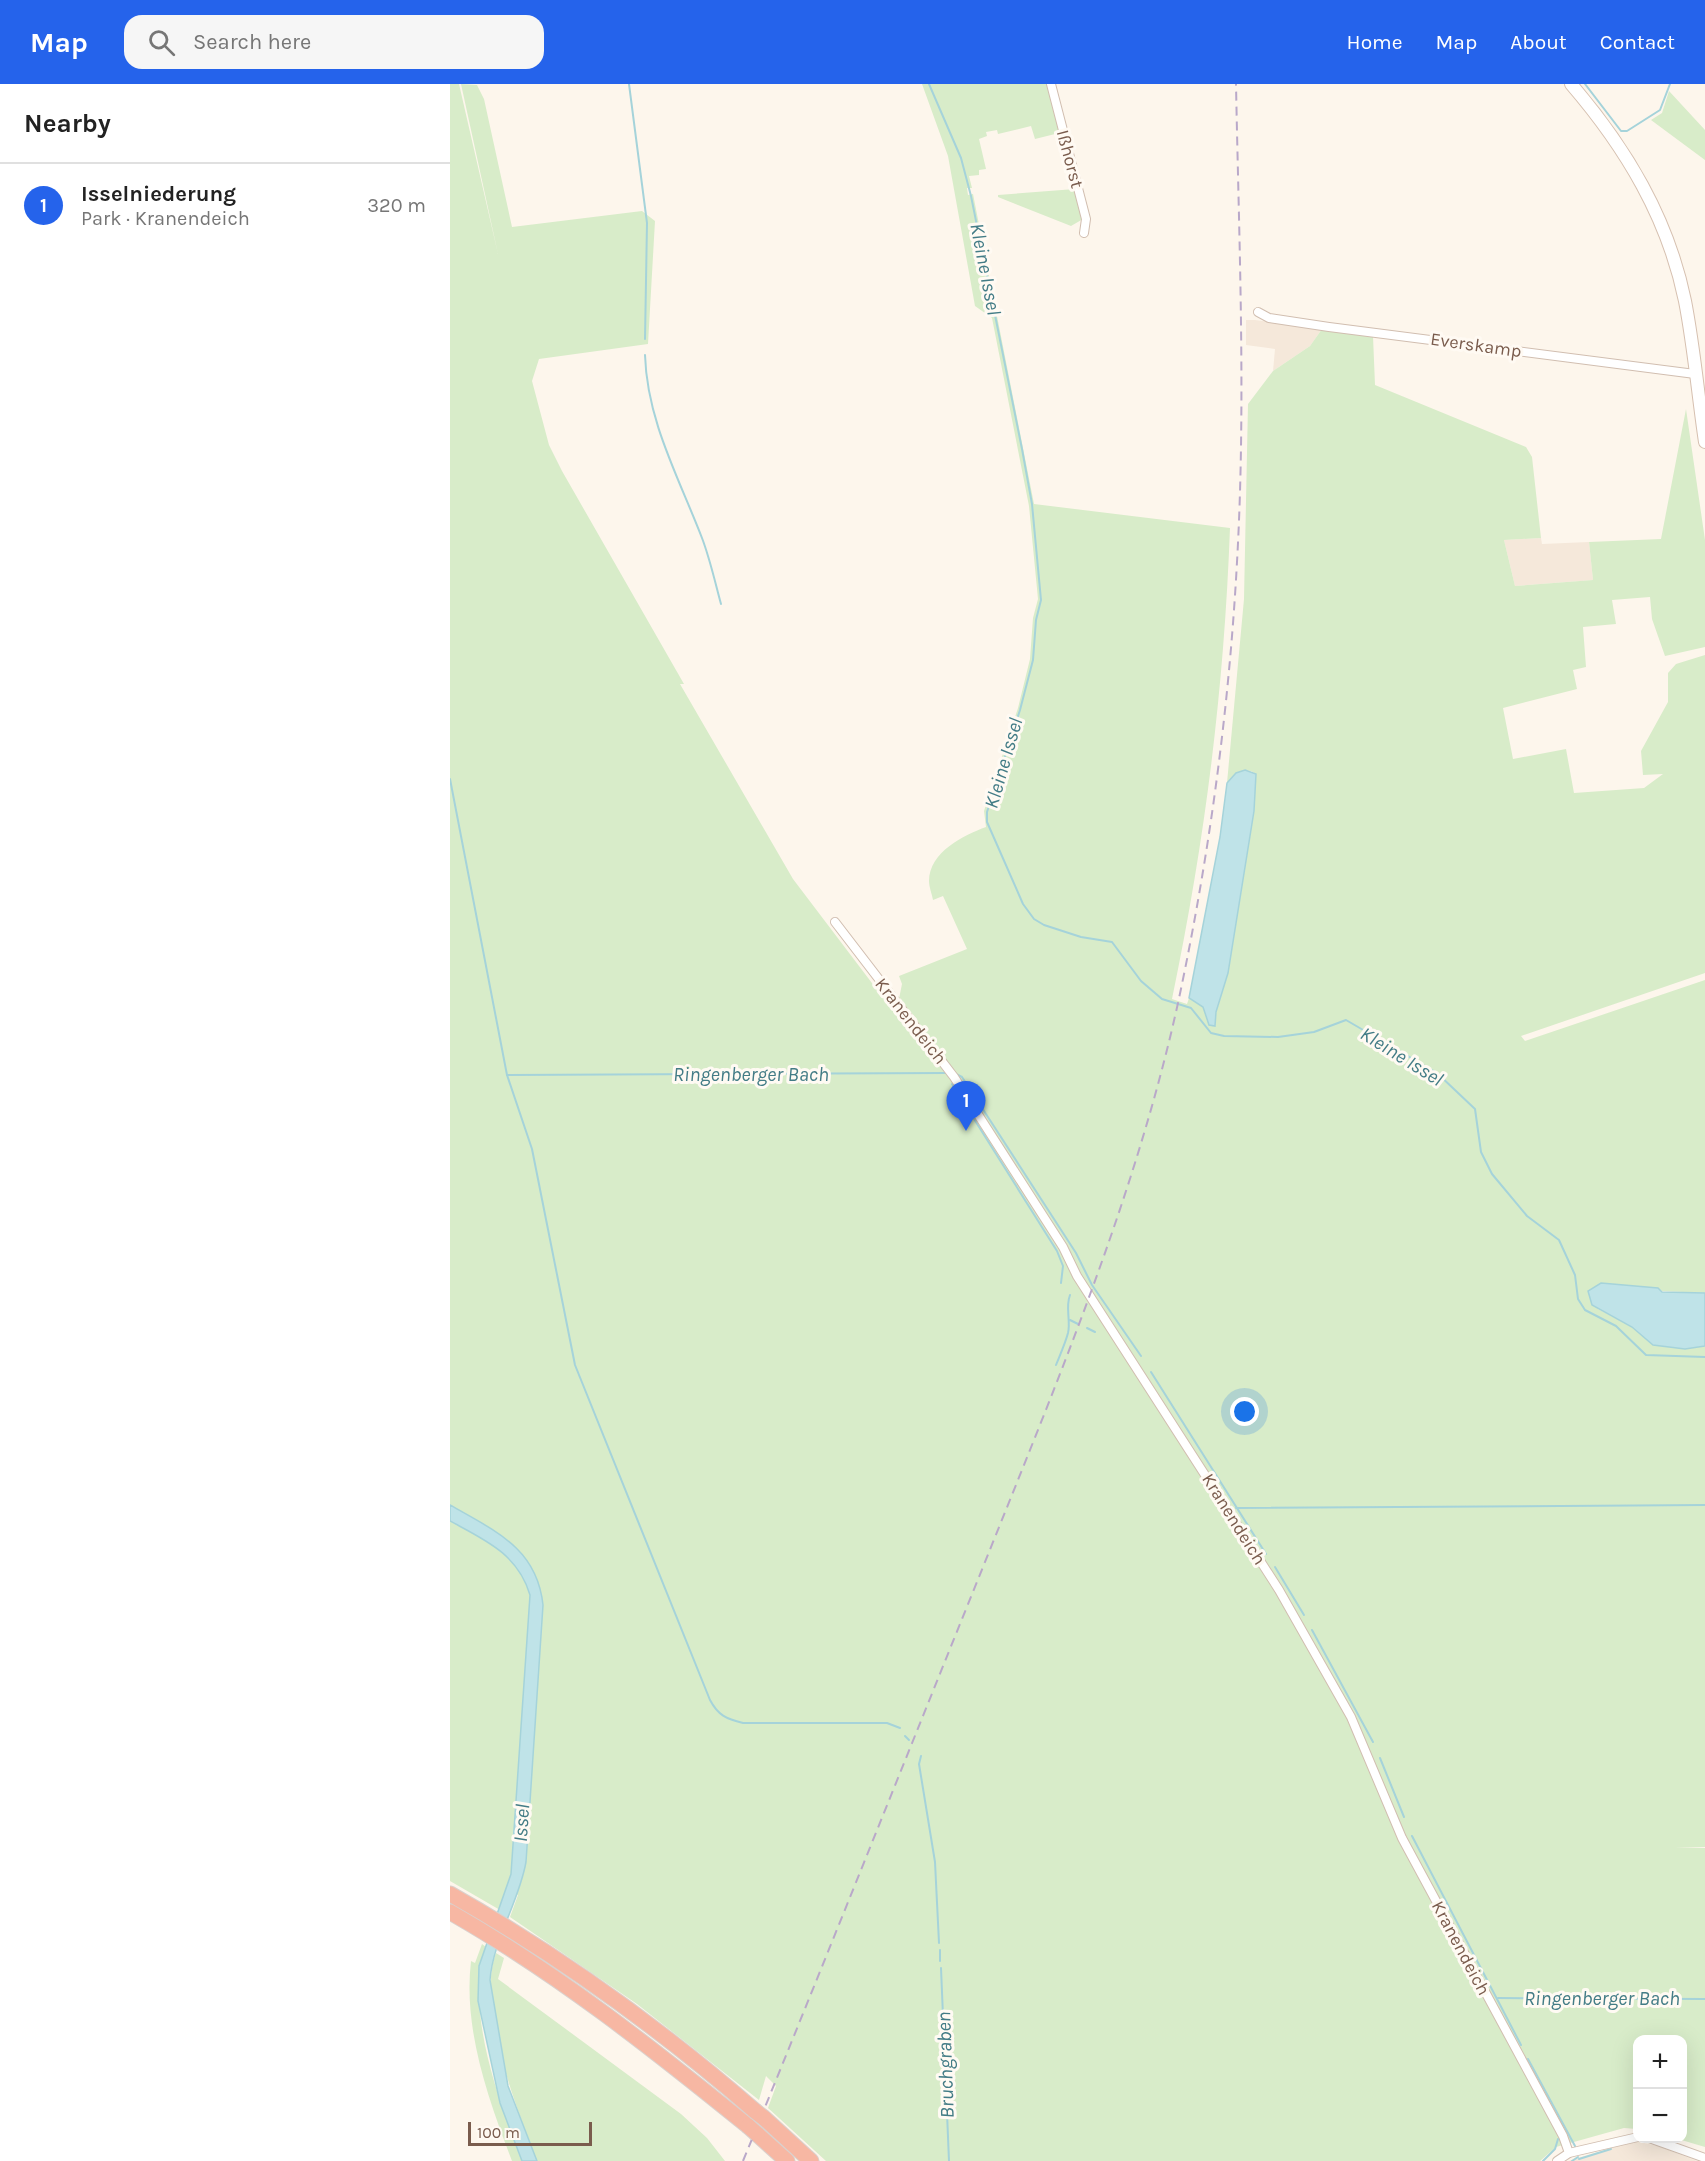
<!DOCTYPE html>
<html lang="en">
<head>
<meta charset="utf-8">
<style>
  :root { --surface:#fff; --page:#f6f6f6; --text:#222; --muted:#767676; --line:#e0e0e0; --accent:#2563eb }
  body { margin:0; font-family:Karla,sans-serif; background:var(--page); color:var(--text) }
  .controls { position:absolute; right:18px; bottom:18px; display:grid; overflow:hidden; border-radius:12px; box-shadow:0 6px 24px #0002 }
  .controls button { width:54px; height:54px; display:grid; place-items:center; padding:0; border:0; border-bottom:2px solid var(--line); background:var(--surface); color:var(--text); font:30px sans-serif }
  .scale { position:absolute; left:18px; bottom:15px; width:124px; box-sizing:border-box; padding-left:6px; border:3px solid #7a5c4d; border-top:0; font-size:16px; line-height:21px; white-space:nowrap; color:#7a5c4d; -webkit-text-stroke:4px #fffaf3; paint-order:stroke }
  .you { position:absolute; left:795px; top:1328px; width:21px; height:21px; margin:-15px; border:4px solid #fff; border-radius:50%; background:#1a73e8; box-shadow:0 0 0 9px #1a73e833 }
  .badge { display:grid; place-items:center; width:39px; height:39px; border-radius:50%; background:var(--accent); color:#fff; font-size:20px; font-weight:700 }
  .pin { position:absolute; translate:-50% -50px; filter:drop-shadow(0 2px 3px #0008) }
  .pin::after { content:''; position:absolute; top:32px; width:21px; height:18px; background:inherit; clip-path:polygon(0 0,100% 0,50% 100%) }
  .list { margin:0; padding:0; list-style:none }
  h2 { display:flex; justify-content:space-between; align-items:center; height:78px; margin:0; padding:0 24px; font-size:26px }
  h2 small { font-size:20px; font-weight:400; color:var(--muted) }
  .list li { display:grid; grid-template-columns:39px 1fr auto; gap:18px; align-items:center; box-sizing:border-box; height:84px; padding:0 24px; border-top:2px solid var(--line) }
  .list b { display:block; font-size:22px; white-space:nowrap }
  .list p { margin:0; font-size:20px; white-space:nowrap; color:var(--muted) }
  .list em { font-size:20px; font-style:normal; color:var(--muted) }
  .icon { flex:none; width:33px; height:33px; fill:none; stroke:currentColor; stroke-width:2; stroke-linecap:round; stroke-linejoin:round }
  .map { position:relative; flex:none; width:1255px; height:2077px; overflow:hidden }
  header { display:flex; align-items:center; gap:36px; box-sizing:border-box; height:84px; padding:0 30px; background:var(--accent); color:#fff }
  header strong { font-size:28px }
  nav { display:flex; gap:33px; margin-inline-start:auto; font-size:21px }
  .search { width:420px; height:54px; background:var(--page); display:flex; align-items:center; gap:15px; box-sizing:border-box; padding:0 21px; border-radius:18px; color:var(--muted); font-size:22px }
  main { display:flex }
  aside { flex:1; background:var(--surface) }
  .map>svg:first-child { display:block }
  .residential { fill:#f5e8da }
  .green { fill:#d8ecc9 }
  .water { fill:#bfe3e8; stroke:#a5d3da; stroke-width:1.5 }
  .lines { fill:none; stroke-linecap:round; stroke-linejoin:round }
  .stream { stroke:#a5d3da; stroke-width:2 }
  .street-casing { stroke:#d1beb0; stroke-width:10 }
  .secondary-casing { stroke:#d6c0b0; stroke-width:14 }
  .highway-casing { stroke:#dad1cd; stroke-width:17 }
  .street { stroke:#fff; stroke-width:8 }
  .secondary { stroke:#fff; stroke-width:12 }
  .highway { stroke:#f7b7a3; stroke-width:15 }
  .rail { stroke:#b9a8c9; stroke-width:2; stroke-dasharray:9 6; stroke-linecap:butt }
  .highway-bridge-casing { stroke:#dad1cd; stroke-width:17; stroke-linecap:butt }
  .highway-bridge { stroke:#f7b7a3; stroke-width:15 }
  .labels { text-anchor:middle; stroke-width:6; stroke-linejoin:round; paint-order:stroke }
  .street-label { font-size:18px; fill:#7a5c4d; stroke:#fffaf3 }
  .water-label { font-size:20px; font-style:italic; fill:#437c86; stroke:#fffaf3 }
</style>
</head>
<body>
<header>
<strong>Map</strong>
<div class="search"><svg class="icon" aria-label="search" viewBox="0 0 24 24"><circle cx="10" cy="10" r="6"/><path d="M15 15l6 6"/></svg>Search here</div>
<nav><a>Home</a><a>Map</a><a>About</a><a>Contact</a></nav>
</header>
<main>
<aside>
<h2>Nearby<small></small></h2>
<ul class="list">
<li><span class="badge">1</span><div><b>Isselniederung</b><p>Park · Kranendeich</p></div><em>320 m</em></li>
</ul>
</aside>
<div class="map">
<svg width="1255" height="2077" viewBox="0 0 1255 2077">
  <rect width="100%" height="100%" fill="#fdf6ec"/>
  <g class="residential">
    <polygon points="796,236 805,236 872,245 860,262 823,287 825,265 796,261"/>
    <polygon points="1091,454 1092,460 1139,458 1143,496 1065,502 1054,456"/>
    <polygon points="1185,2057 1208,2062 1247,2077 1118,2077"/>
  </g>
  <g class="green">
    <path d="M0,0H9L48,170L11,0L27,1L34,15L62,143L192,127L205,137L198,260L89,275L82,297L99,361L112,387L234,600H230L343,795L453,940L467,935L449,915L452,900L449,892L517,865L493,812L483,816C482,810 479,803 479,797C479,768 514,751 536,743L534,727L568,624L580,575L583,534L588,515L579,422L542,234L525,222L498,72L472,0H598L609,49L585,55L581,42L548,50L547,46L536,48L537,52L529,55L536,85L529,86V91L519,92L522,104H517L518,111L523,110L584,420L780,444C774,606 755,757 722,915L737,920L739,914L753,923L760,941H765L766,929L778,889L804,727L806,690C795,681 784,691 777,699L794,515L798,320L823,287L860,262L872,245L923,252L925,301L1076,363L1082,373L1091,454L1054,456L1065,502L1143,496L1139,458L1211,455L1236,325L1255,456V563L1215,572L1202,535L1200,513L1162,516L1166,540L1133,543L1136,583L1123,586L1127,605L1053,624L1063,675L1116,665L1124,709L1194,704L1213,690L1193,691L1191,667L1218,618V589L1226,580L1255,571V889L1071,952L1075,957L1255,896V1209L1212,1207L1208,1204L1148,1225L1182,1243L1203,1261L1235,1265L1255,1262V1763L1225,1764H1255V2063L1228,2055L1232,2054V1956H1188L1187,2045L1174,2044L1106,2063L1090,2077H376L318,2024L326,2002L316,1992L309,2016L187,1920L60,1833L68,1811L58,1805L50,1826L0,1797Z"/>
    <polygon points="1219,7 1255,46 1255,76 1201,36 1212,29"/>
    <polygon points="625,105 633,135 621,142 548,113 548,111"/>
    <path d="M32,1860L36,1863C14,1925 49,2017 72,2077H62C38,2014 13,1945 21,1877L25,1879Z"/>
    <path d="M46,1869L54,1874L48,1895L231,2030L257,2054L275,2077H87C67,2026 26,1921 46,1869Z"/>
  </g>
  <g class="water">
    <polygon points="795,686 806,690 804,727 778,889 766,928 765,942 759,941 753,923 739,914 770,753 777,699 786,689"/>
    <polygon points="1151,1199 1208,1204 1212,1208 1255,1209 1255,1262 1235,1265 1203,1261 1182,1243 1142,1221 1138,1207"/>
    <path d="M0,1421C45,1447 87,1464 93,1521L76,1778C69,1818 43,1856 40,1896L58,2002L87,2077H72L50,2019L28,1917L29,1882L61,1790L80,1511C68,1470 35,1456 0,1437Z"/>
  </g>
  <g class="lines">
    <g class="stream">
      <polyline points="179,0 197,139 195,255"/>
      <polyline points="479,0 511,74 521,112 572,365 582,420 591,516 586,536 583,576 570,626 537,728 537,738 573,820 584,835 594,841 631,853 662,858 691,897 712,915 741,924 761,949 774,952 828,953 864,948 896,936 987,989 1025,1025 1031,1068 1042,1090 1077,1132 1109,1156 1125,1191 1128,1215 1135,1226 1166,1242 1196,1271 1255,1273"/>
      <polyline points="1135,0 1171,47 1177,47 1210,26 1220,0"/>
      <path d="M195,271C197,337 229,394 252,454C260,475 265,498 271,520"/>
      <path d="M0,695L57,991L82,1065L125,1281L260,1616C268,1631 276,1635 293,1639H437L450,1644"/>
      <polyline points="504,989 512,993 626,1169 642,1201 691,1272"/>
      <polyline points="57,991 498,989"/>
      <polyline points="502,1000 607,1167 613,1182 611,1199"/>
      <polyline points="620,1236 628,1240"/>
      <polyline points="637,1244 645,1248"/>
      <path d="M606,1281C610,1271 615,1260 618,1249C621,1236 615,1224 620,1211"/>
      <polyline points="701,1288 816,1470"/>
      <polyline points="786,1424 1255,1421"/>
      <polyline points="825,1483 854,1531"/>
      <polyline points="862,1546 923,1658"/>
      <polyline points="455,1652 459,1656"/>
      <polyline points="471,1672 469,1680 485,1778 489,1859"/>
      <polyline points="930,1674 954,1733"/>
      <polyline points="962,1752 1071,1961"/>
      <polyline points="490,1866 490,1877"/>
      <polyline points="491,1884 499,2077"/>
      <polyline points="1048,1914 1255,1915"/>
      <polyline points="1078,1975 1125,2062"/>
      <polyline points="1129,2075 1161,2065"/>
      <polyline points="1093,2077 1105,2065 1108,2055"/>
      <polyline points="1122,2077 1128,2073"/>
    </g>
    <defs>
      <g id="street">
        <polyline points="601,0 636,135 634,149"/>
        <polyline points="808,228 819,234 879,243 1245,290"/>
        <polyline points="385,838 504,993 613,1163 627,1192 829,1506 901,1633 952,1754 1113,2052 1119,2069"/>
        <polyline points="1199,2054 1255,2074"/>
        <polyline points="1107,2077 1119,2069 1188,2053"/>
      </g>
      <path id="secondary" d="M1121,0C1176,64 1218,134 1235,217C1244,263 1248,311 1255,358"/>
      <g id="highway">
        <path d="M0,1810C108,1871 211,1945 305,2027"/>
        <path d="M0,1828C107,1889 203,1965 298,2042"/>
        <polyline points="314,2034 361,2077"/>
        <polyline points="307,2050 337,2077"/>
      </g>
    </defs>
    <use href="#street" class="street-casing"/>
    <use href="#secondary" class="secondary-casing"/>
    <use href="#highway" class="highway-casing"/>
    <use href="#street" class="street"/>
    <use href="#secondary" class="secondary"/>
    <use href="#highway" class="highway"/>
    <path class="rail" d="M293,2077C374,1879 453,1681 533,1483C607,1298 685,1114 728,919C759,774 779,626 787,478C796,319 789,159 786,0"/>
    <defs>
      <g id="highway-bridge">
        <polyline points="305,2027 314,2034"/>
        <polyline points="298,2042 307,2050"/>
      </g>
    </defs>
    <use href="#highway-bridge" class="highway-bridge-casing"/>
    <use href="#highway-bridge" class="highway-bridge"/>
  </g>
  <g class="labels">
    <g class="street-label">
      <text transform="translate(620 75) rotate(75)" y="6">Ißhorst</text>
      <text transform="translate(1026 261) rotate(8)" y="6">Everskamp</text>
      <text transform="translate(461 937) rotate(52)" y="6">Kranendeich</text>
      <text transform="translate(784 1435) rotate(58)" y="6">Kranendeich</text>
      <text transform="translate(1011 1864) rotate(62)" y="6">Kranendeich</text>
    </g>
    <g class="water-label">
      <text transform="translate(536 185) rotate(79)" y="7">Kleine Issel</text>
      <text transform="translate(553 679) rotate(-74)" y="7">Kleine Issel</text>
      <text transform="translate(952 972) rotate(32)" y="7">Kleine Issel</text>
      <text x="301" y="997">Ringenberger Bach</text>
      <text transform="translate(71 1739) rotate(-86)" y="7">Issel</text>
      <text x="1152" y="1921">Ringenberger Bach</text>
      <text transform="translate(495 1981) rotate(-92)" y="7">Bruchgraben</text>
    </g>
  </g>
</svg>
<div class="controls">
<button>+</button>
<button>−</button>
</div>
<div class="scale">100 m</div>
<div class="you"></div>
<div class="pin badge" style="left:516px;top:1047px">1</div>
</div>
</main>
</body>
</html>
